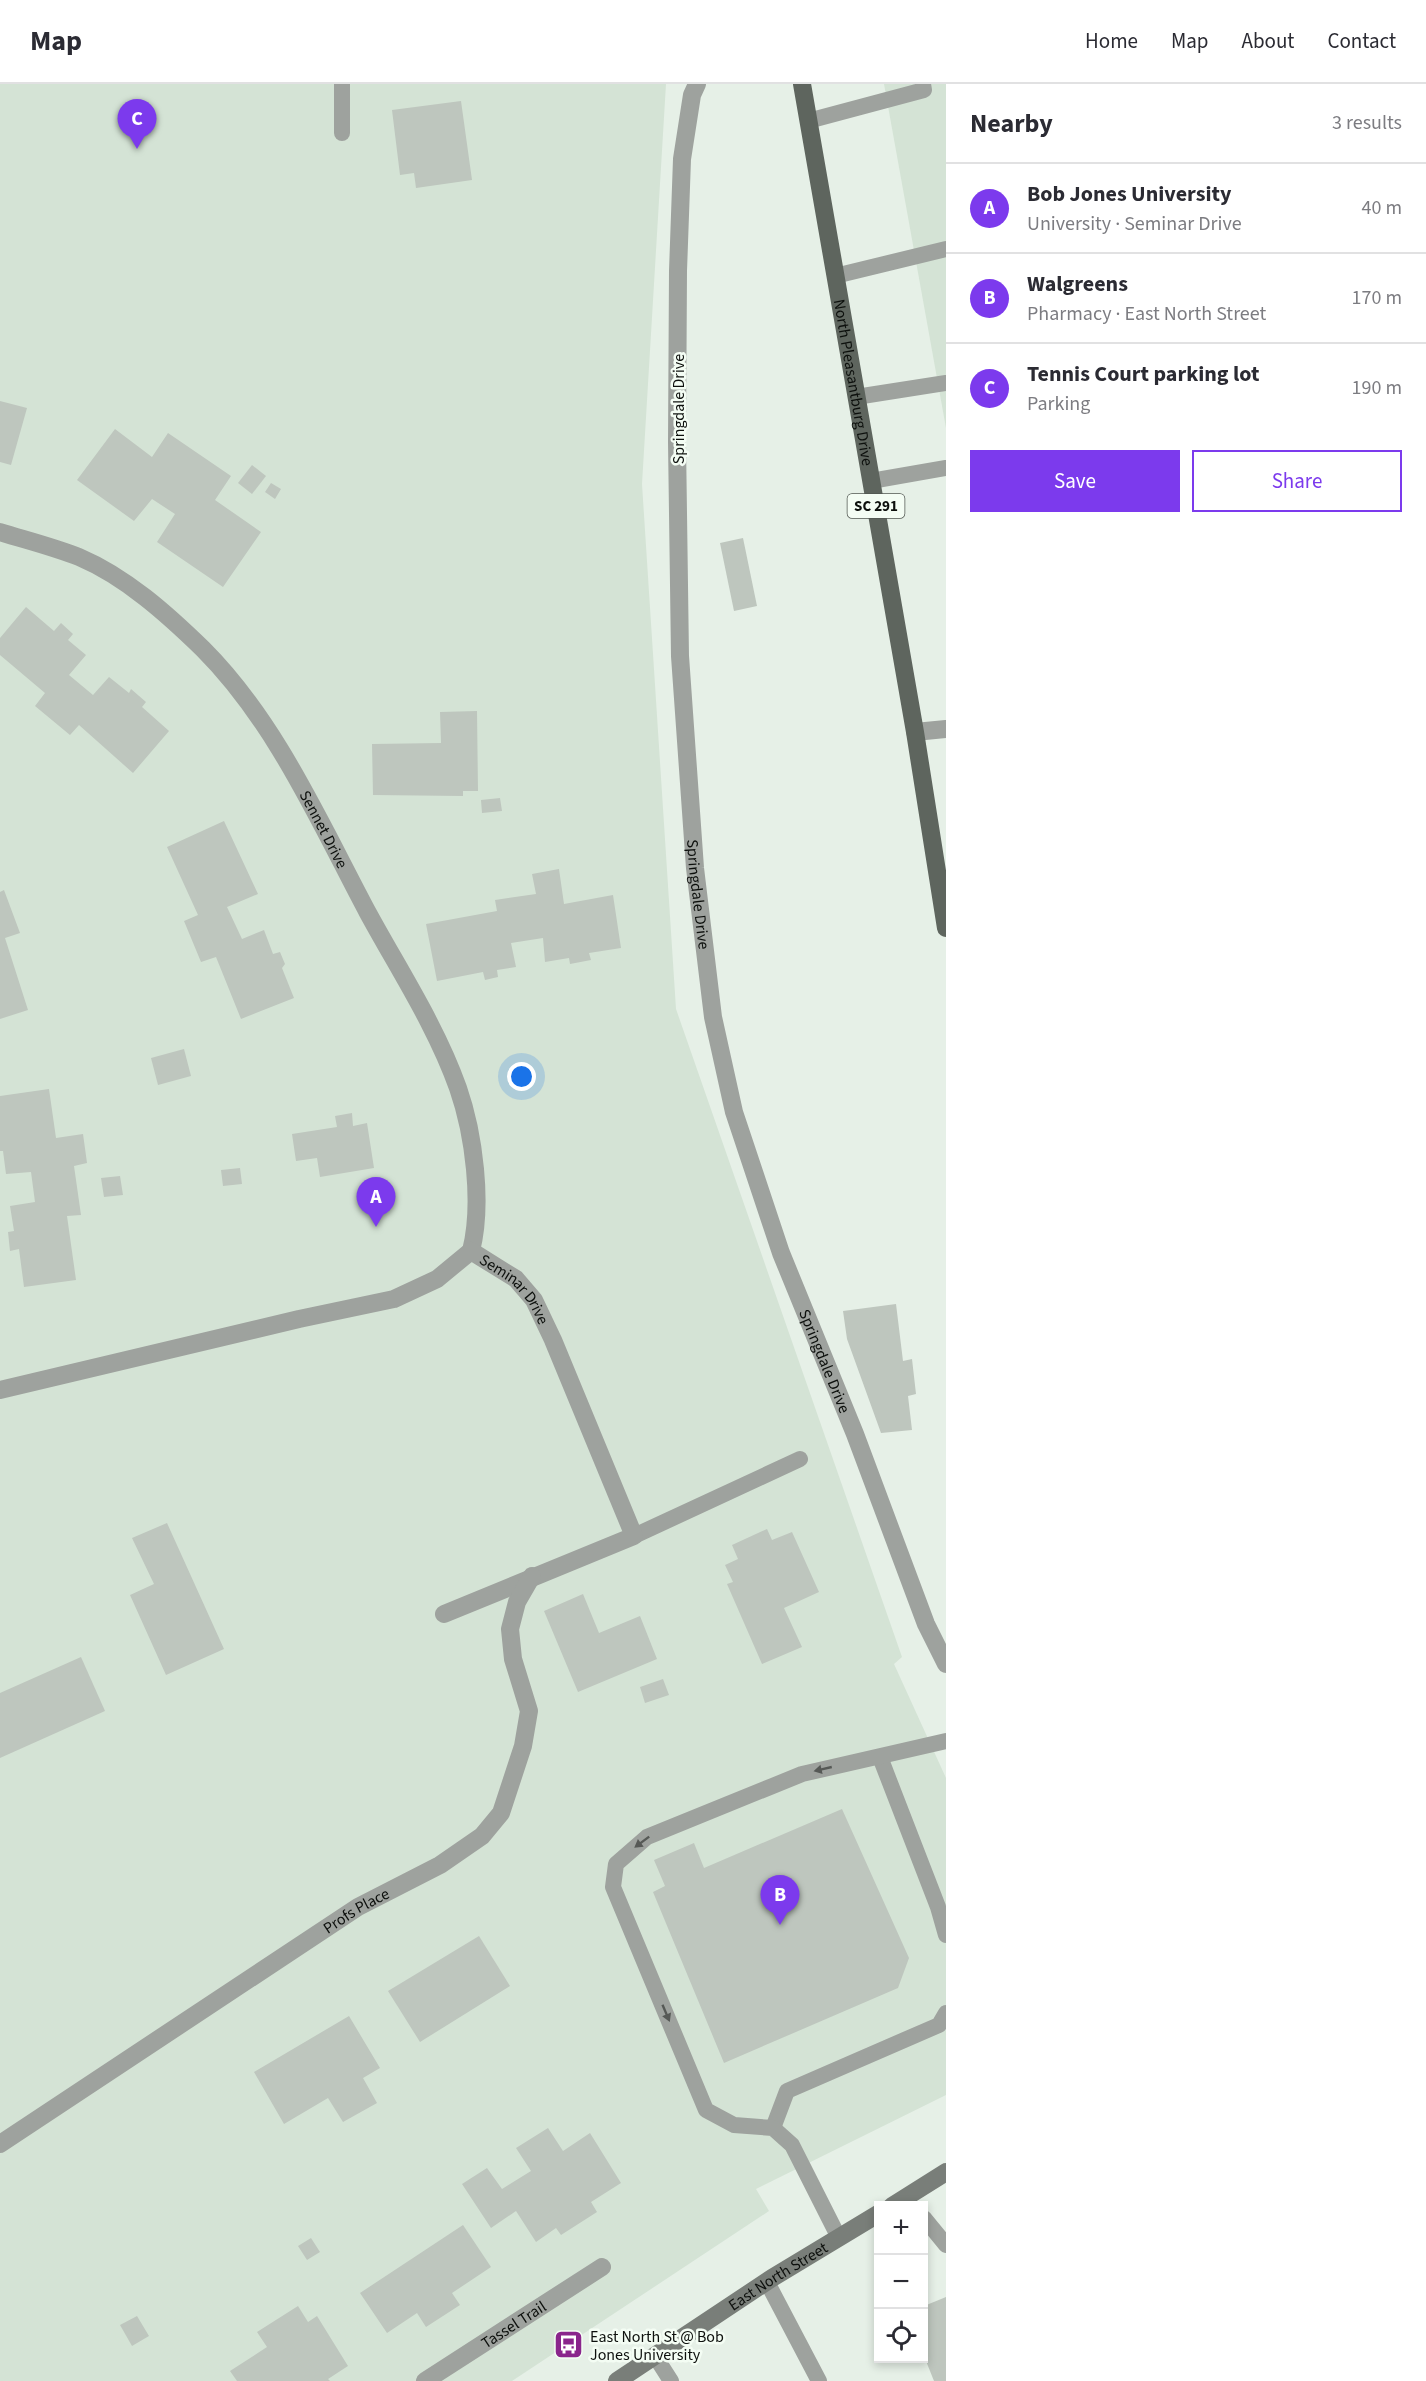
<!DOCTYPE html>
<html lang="en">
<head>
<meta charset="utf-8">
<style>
  :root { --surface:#fff; --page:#f2f2f3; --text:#2b2b33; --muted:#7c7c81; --line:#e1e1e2; --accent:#7c3aed }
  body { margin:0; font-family:"Source Sans 3",sans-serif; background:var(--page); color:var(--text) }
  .controls { position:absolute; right:18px; bottom:18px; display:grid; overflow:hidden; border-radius:0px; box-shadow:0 3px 9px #0003 }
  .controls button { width:54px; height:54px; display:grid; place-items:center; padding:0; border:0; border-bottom:2px solid var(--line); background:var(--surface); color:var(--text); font:30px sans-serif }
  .you { position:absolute; left:522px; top:993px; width:21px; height:21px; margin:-15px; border:4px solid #fff; border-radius:50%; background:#1a73e8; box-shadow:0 0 0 9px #1a73e833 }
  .badge { display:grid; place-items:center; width:39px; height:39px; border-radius:50%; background:var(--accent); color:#fff; font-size:20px; font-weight:700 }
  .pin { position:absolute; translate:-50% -50px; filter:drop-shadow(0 2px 3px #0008) }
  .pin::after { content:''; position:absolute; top:32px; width:21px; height:18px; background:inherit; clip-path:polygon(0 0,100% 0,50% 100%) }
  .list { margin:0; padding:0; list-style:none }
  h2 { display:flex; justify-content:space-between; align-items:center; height:78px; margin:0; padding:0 24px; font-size:26px }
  h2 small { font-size:20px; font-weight:400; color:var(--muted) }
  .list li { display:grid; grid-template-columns:39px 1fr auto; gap:18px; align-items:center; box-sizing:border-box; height:90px; padding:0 24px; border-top:2px solid var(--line) }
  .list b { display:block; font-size:22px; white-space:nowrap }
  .list p { margin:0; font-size:20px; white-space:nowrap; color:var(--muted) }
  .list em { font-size:20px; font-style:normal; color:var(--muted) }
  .actions { display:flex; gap:12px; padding:18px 24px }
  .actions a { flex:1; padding:14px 0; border:2px solid var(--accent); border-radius:0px; text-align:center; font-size:21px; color:var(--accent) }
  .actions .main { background:var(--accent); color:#fff }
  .icon { flex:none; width:33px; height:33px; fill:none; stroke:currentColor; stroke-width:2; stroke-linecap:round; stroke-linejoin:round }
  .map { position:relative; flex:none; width:946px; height:2297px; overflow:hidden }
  header { display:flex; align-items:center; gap:36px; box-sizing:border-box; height:84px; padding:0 30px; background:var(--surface); border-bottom:2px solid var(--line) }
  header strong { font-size:28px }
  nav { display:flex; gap:33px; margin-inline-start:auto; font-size:21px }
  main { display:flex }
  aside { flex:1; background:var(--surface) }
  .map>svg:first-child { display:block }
  .built { fill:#d4e3d5 }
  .building { fill:#bec6be }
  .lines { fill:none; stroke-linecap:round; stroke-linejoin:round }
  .service { stroke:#9ea29e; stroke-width:16 }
  .minor { stroke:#9ea29e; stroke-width:18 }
  .secondary { stroke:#797e79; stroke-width:18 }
  .primary { stroke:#5e655e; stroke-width:18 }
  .oneway { fill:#565956 }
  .labels { text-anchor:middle; stroke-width:5; stroke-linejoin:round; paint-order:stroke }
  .shield { fill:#f4fdf4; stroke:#525752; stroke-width:1.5 }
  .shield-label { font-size:15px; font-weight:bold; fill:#0d100d }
  .street-label { font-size:16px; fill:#0d100d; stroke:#f4fdf4 }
  .poi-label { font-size:16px; fill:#0d100d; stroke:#f4fdf4; text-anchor:start }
</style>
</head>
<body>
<header>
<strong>Map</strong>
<nav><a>Home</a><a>Map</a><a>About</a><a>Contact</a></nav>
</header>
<main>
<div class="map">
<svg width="946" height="2297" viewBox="0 0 946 2297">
  <rect width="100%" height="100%" fill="#e6f0e7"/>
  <g class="built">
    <polygon points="0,0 666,0 642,400 676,925 902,1573 894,1580 946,1694 946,2011 756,2105 769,2127 512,2297 0,2297"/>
    <polygon points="884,0 946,0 946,344"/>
  </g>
  <g class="building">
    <polygon points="461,17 472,96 416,104 414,89 400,91 392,26"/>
    <polygon points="0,317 27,324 11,381 0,378"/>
    <polygon points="115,345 152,373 168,349 231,392 215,416 261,448 223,503 157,458 175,430 152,415 134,437 77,396"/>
    <polygon points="252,381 266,392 252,410 238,399"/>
    <polygon points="271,399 281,405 275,415 265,408"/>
    <polygon points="743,454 757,522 734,527 720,459"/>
    <polygon points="26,523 54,547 61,539 73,550 68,556 86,571 69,591 93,611 109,593 129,609 131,605 146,618 142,623 169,647 133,689 79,641 70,651 35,622 45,609 0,571 0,554"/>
    <polygon points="477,627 478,707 463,707 463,712 373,711 372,660 441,659 440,628"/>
    <polygon points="500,714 502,727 482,729 481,716"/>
    <polygon points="224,737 258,810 227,823 242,855 264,846 273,870 280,868 285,880 282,884 294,914 241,935 216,873 201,878 184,837 198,831 167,763"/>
    <polygon points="559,785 564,820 613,811 621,864 589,869 591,876 570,880 569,874 545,878 543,854 511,859 516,883 497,886 498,893 485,896 483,888 437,897 426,840 497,827 495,816 536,810 532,790"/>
    <polygon points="4,806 20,849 5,854 28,926 0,935 0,808"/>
    <polygon points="184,965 191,992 158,1001 151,974"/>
    <polygon points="49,1005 56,1054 83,1050 87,1079 74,1082 81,1131 67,1132 76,1196 24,1203 19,1165 10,1167 8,1148 14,1147 10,1122 35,1118 31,1088 6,1090 3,1067 0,1067 0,1012"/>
    <polygon points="352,1029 353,1042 367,1039 374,1084 320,1093 317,1074 296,1077 292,1050 337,1043 335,1032"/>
    <polygon points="240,1084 242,1100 223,1102 221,1086"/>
    <polygon points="120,1092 123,1111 104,1113 101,1094"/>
    <polygon points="896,1220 903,1277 912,1275 916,1310 908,1312 912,1346 881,1349 847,1255 843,1227"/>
    <polygon points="167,1439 224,1565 166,1591 130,1511 154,1500 132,1454"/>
    <polygon points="767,1445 772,1456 792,1448 819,1508 784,1524 802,1563 762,1580 727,1500 733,1498 725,1481 738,1475 732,1461"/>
    <polygon points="583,1510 599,1549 640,1532 657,1575 578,1608 544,1527"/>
    <polygon points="81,1573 105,1627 0,1674 0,1609"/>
    <polygon points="663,1595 669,1611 645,1619 640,1603"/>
    <polygon points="842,1725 909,1874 898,1904 724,1979 653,1808 665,1802 654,1776 694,1759 704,1784"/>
    <polygon points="479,1852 510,1902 420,1958 388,1907"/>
    <polygon points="349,1932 380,1984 363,1994 377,2019 343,2038 328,2014 284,2040 254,1988"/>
    <polygon points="548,2044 563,2067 590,2049 621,2099 591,2118 597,2128 561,2151 556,2144 536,2158 516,2127 491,2144 462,2100 487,2084 502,2105 531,2087 516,2064"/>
    <polygon points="463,2141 491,2183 452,2209 460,2221 426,2243 417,2229 387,2249 360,2209"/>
    <polygon points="311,2154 320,2168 307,2176 298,2162"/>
    <polygon points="946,2213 946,2297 934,2297 924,2272 924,2222"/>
    <polygon points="298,2222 308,2238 317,2232 348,2282 328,2295 330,2297 237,2297 230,2287 267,2263 257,2248"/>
    <polygon points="137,2232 149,2252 132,2262 120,2241"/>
  </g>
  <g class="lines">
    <g class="service">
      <polyline points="342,0 342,49"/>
      <polyline points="808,37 924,6 923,0"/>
      <polyline points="835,192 946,165"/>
      <polyline points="856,313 946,299"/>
      <polyline points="871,397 946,384"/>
      <polyline points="634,1452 800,1375"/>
      <polyline points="880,1673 938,1823 946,1851"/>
      <polyline points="773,2044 787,2007 939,1941 946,1929"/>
      <polyline points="924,2134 946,2161"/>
      <polyline points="839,2154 792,2061 773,2044 734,2041 706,2026 613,1803 616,1780 647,1753 802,1690 946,1657"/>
      <polyline points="767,2198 819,2297"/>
      <polyline points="655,2272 671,2297"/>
    </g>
    <g class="minor">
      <path id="s1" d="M697,0L692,11L682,75L678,187L677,358L680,572L695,784L713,933L734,1028L781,1169L855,1350L926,1540L946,1580"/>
      <path id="s2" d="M0,448C26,456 54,463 79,473C126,493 167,530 203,565C276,638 320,739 368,829C399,886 436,942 458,1004C474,1050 483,1120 471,1167"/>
      <polyline points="915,648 946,645"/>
      <path id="s3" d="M0,1306L299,1235L394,1215L437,1195L471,1167L516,1195L534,1216L553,1256L634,1452L444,1530"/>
      <path id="s4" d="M0,2060L358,1823L440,1781L482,1752L501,1729L523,1662L529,1627L513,1575L510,1545L517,1518L532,1492"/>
      <path id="s5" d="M425,2297L602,2183"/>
    </g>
    <g class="secondary">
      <polyline points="892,2122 946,2088"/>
      <path id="s6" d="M617,2297L772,2194L878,2130"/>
    </g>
    <path class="primary" id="s7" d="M802,0L915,648L946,844"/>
  </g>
  <defs><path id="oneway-solid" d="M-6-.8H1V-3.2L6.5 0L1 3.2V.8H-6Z" transform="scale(1.5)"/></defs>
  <g class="oneway">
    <use href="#oneway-solid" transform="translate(823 1685) rotate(167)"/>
    <use href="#oneway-solid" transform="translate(642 1758) rotate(143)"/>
    <use href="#oneway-solid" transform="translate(666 1929) rotate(67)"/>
  </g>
  <defs>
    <symbol id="bus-square" viewBox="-11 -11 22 22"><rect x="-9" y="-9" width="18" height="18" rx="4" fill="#8a258c" stroke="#f4fdf4"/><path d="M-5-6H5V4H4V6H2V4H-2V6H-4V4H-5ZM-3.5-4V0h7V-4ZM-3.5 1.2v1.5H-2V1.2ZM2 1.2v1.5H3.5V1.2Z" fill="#fff"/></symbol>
  </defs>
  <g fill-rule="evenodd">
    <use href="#bus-square" x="552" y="2244" width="33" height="33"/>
  </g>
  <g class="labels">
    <rect class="shield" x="847.5" y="410" width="57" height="24" rx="4.5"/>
    <g class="shield-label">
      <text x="876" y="427">SC 291</text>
    </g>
    <g class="street-label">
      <text dy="6" stroke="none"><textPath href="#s7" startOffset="303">North Pleasantburg Drive</textPath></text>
      <text transform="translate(678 325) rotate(-90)" y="6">Springdale Drive</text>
      <text dy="6" stroke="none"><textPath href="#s2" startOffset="456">Sennet Drive</textPath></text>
      <text dy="6" stroke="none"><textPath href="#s1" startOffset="813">Springdale Drive</textPath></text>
      <text dy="6" stroke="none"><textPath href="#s3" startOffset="555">Seminar Drive</textPath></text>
      <text dy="6" stroke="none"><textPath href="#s1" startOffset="1299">Springdale Drive</textPath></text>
      <text dy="6" stroke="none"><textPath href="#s4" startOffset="426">Profs Place</textPath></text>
      <text dy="6" stroke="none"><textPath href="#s6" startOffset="192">East North Street</textPath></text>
      <text dy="6" stroke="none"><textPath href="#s5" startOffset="105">Tassel Trail</textPath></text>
    </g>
    <g class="poi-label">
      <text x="590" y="2258">East North St @ Bob<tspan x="590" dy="18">Jones University</tspan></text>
    </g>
  </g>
</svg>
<div class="controls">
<button>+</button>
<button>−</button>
<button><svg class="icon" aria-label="locate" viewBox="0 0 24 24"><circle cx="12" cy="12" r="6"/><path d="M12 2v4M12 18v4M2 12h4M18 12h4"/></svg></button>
</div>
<div class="you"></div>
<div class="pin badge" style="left:376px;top:1143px">A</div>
<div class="pin badge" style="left:780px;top:1841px">B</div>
<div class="pin badge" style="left:137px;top:65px">C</div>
</div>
<aside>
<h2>Nearby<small>3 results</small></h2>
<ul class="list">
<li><span class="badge">A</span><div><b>Bob Jones University</b><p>University · Seminar Drive</p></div><em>40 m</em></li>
<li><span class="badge">B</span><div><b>Walgreens</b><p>Pharmacy · East North Street</p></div><em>170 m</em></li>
<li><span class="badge">C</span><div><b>Tennis Court parking lot</b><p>Parking</p></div><em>190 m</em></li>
</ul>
<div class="actions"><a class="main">Save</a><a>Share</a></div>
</aside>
</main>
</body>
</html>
